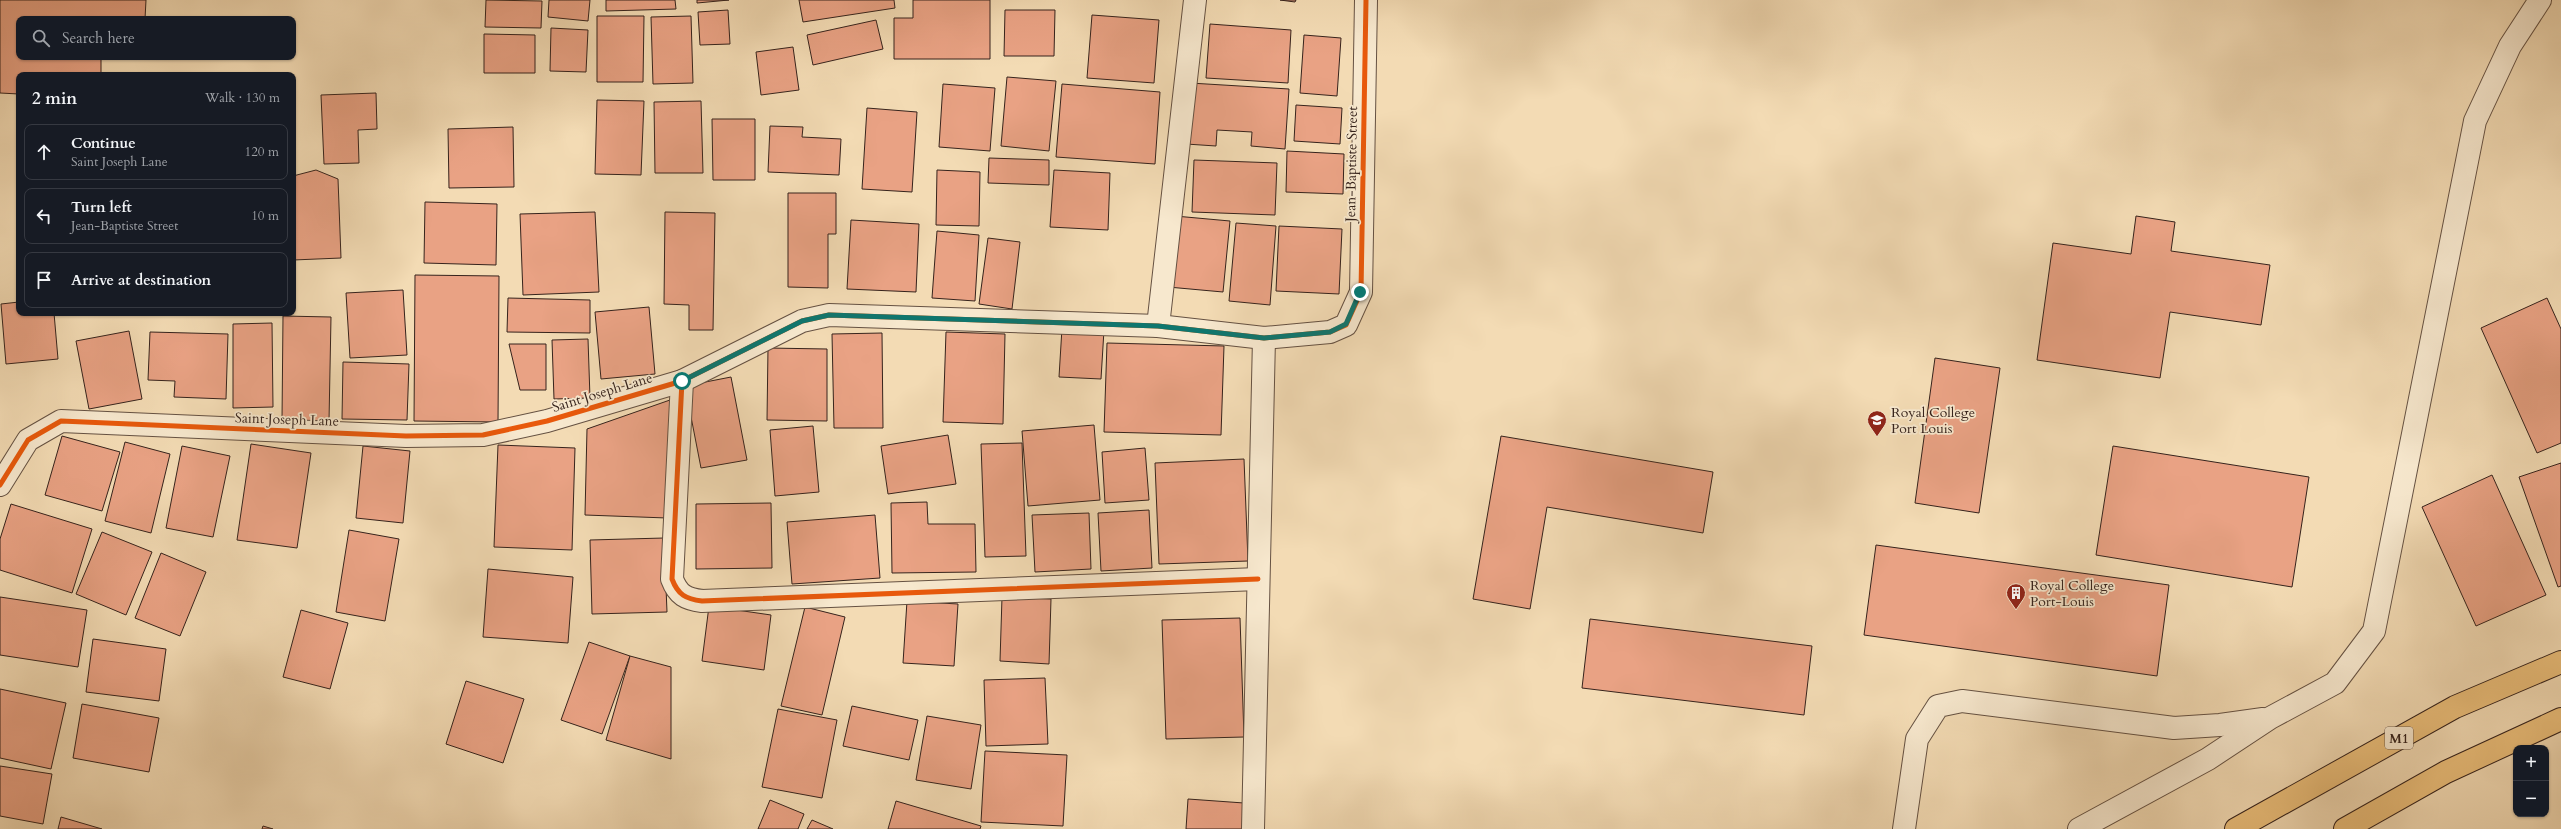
<!DOCTYPE html>
<html lang="en">
<head>
<meta charset="utf-8">
<style>
  :root { --surface:#171b24; --page:#20242c; --text:#f1f3f6; --muted:#9ea1a6; --line:#363941 }
  body { margin:0; font-family:Cardo,serif; background:var(--page); color:var(--text) }
  .controls { position:absolute; right:12px; bottom:12px; display:grid; overflow:hidden; border-radius:8px; box-shadow:0 1px 3px #0004 }
  .controls button { width:36px; height:36px; display:grid; place-items:center; padding:0; border:0; border-bottom:1px solid var(--line); background:var(--surface); color:var(--text); font:20px sans-serif }
  .stop { position:absolute; width:12px; height:12px; margin:-9px; border:3px solid #0f766e; border-radius:50%; background:#fff }
  .stop.end { background:#0f766e; border-color:#fff; box-shadow:0 1px 4px #0008 }
  .list { margin:0; padding:0; list-style:none }
  h2 { display:flex; justify-content:space-between; align-items:center; height:52px; margin:0; padding:0 16px; font-size:17px }
  h2 small { font-size:13px; font-weight:400; color:var(--muted) }
  .list li { display:grid; grid-template-columns:26px 1fr auto; gap:12px; align-items:center; box-sizing:border-box; height:56px; margin:0 8px 8px; padding:0 8px; border:1px solid var(--line); border-radius:8px }
  .list b { display:block; font-size:15px; white-space:nowrap }
  .list p { margin:0; font-size:13px; white-space:nowrap; color:var(--muted) }
  .list em { font-size:13px; font-style:normal; color:var(--muted) }
  .icon { flex:none; width:22px; height:22px; fill:none; stroke:currentColor; stroke-width:2; stroke-linecap:round; stroke-linejoin:round }
  .map { position:relative; flex:none; width:2561px; height:829px; overflow:hidden }
  .search { position:absolute; background:var(--surface); box-shadow:0 1px 3px #0004; left:16px; top:16px; width:280px; height:44px; display:flex; align-items:center; gap:10px; box-sizing:border-box; padding:0 14px; border-radius:8px; color:var(--muted); font-size:15px }
  .panel { position:absolute; background:var(--surface); box-shadow:0 1px 3px #0004; left:16px; top:72px; width:280px; height:244px; border-radius:8px }
  .map>svg:first-child { display:block }
  .building { fill:#e9a284; stroke:#36231c }
  .lines { fill:none; stroke-linecap:round; stroke-linejoin:round }
  .minor-casing { stroke:#655142; stroke-width:24 }
  .highway-casing { stroke:#36231c; stroke-width:24 }
  .minor { stroke:#f7e8ce; stroke-width:22 }
  .highway { stroke:#eabe7a; stroke-width:22 }
  .cycleway-casing { stroke:#f7e8ce; stroke-width:8 }
  .cycleway { stroke:#e8590c; stroke-width:5 }
  .route { stroke:#0f766e; stroke-width:5 }
  .labels { text-anchor:middle; stroke-width:3.5; stroke-linejoin:round; paint-order:stroke }
  .shield { fill:#f7e8ce; stroke:#705e51; stroke-width:1 }
  .shield-label { font-size:13px; font-weight:bold; fill:#36231c }
  .street-label { font-size:14px; fill:#36231c; stroke:#f7e8ce }
  .poi-label { font-size:14px; fill:#36231c; stroke:#f7e8ce; text-anchor:start }
</style>
</head>
<body>
<div class="map">
<svg width="2561" height="829" viewBox="0 0 2561 829">
  <rect width="100%" height="100%" fill="#f3dbb4"/>
  <filter id="stains"><feTurbulence type="fractalNoise" baseFrequency=".005" numOctaves="4"/><feColorMatrix values="0 0 0 0 .2 0 0 0 0 .09 0 0 0 0 .02 0 0 0 .5 -.17"/></filter>
  <radialGradient id="worn" r=".72"><stop offset=".6" stop-color="#630" stop-opacity="0"/><stop offset="1" stop-color="#630" stop-opacity=".3"/></radialGradient>
  <g class="building">
    <polygon points="0,0 146,0 145,19 19,19 19,57 101,57 101,75 19,75 19,94 0,93"/>
    <polygon points="486,0 542,1 541,28 485,27"/>
    <polygon points="549,0 590,0 588,21 548,17"/>
    <polygon points="606,0 675,0 676,9 606,11"/>
    <polygon points="697,0 729,0 697,3"/>
    <polygon points="799,0 894,0 895,8 803,22"/>
    <polygon points="913,0 990,0 990,59 894,59 894,18 913,18"/>
    <polygon points="1280,0 1296,0 1295,2"/>
    <polygon points="728,10 730,44 700,45 698,12"/>
    <polygon points="1005,10 1055,10 1054,56 1004,56"/>
    <polygon points="1092,15 1159,20 1154,83 1087,78"/>
    <polygon points="597,16 644,16 643,82 597,82"/>
    <polygon points="691,16 693,83 653,84 651,17"/>
    <polygon points="876,20 883,49 813,65 807,35"/>
    <polygon points="1210,24 1291,30 1288,83 1206,78"/>
    <polygon points="551,28 588,30 586,72 550,71"/>
    <polygon points="484,34 535,35 535,73 484,73"/>
    <polygon points="1304,35 1341,38 1337,96 1300,93"/>
    <polygon points="793,47 799,90 761,95 756,52"/>
    <polygon points="1007,77 1056,81 1049,151 1001,146"/>
    <polygon points="1190,83 1289,89 1285,149 1251,146 1252,132 1217,130 1216,146 1186,144"/>
    <polygon points="943,84 995,88 990,151 939,147"/>
    <polygon points="1062,84 1160,92 1155,164 1056,157"/>
    <polygon points="376,93 377,129 358,130 359,163 324,164 321,95"/>
    <polygon points="597,100 644,101 641,175 595,174"/>
    <polygon points="701,101 703,173 655,173 654,102"/>
    <polygon points="1296,105 1342,108 1340,144 1294,141"/>
    <polygon points="867,108 917,112 912,192 862,189"/>
    <polygon points="712,119 755,119 755,180 713,180"/>
    <polygon points="770,126 803,127 802,137 841,139 839,175 768,172"/>
    <polygon points="513,127 514,187 449,188 448,129"/>
    <polygon points="1287,151 1344,154 1343,194 1286,192"/>
    <polygon points="989,158 1049,160 1049,185 988,183"/>
    <polygon points="1194,160 1277,163 1275,215 1192,212"/>
    <polygon points="316,170 338,179 341,258 293,260 293,176"/>
    <polygon points="937,170 980,172 979,226 936,225"/>
    <polygon points="1054,170 1110,173 1108,230 1050,227"/>
    <polygon points="788,193 836,193 836,234 828,234 828,288 788,287"/>
    <polygon points="425,202 497,204 496,265 424,263"/>
    <polygon points="595,212 599,292 523,295 520,214"/>
    <polygon points="665,212 715,213 713,330 689,330 689,305 664,304"/>
    <polygon points="1175,216 1230,221 1223,292 1168,287"/>
    <polygon points="2136,216 2175,222 2171,251 2270,265 2261,325 2170,312 2160,378 2037,360 2053,243 2131,254"/>
    <polygon points="851,220 919,224 916,292 847,289"/>
    <polygon points="1236,223 1276,226 1270,305 1229,301"/>
    <polygon points="1279,226 1342,229 1339,294 1276,291"/>
    <polygon points="937,231 979,235 975,301 932,298"/>
    <polygon points="988,238 1020,242 1012,309 979,304"/>
    <polygon points="415,275 499,276 498,422 414,421"/>
    <polygon points="403,290 407,355 350,358 346,293"/>
    <polygon points="508,298 590,300 590,333 507,332"/>
    <polygon points="2547,298 2561,329 2561,443 2537,453 2481,328"/>
    <polygon points="19,302 19,313 54,313 58,359 6,364 1,304"/>
    <polygon points="649,307 655,374 601,379 595,312"/>
    <polygon points="283,316 331,317 329,421 282,420"/>
    <polygon points="272,323 273,407 233,408 233,324"/>
    <polygon points="1062,328 1104,330 1101,379 1059,377"/>
    <polygon points="129,331 142,399 89,409 76,341"/>
    <polygon points="150,332 228,334 226,399 174,397 175,381 148,380"/>
    <polygon points="946,332 1005,334 1003,424 943,422"/>
    <polygon points="882,333 883,428 834,428 832,334"/>
    <polygon points="588,339 590,398 554,399 552,340"/>
    <polygon points="1107,343 1224,346 1221,435 1104,432"/>
    <polygon points="509,344 546,344 546,390 520,390"/>
    <polygon points="768,348 827,349 827,421 767,420"/>
    <polygon points="1935,358 2000,368 1979,513 1915,503"/>
    <polygon points="343,362 409,364 407,420 342,419"/>
    <polygon points="731,377 747,460 701,468 685,386"/>
    <polygon points="670,400 667,518 585,515 587,429"/>
    <polygon points="1094,425 1100,500 1028,506 1022,431"/>
    <polygon points="813,426 819,492 775,496 770,430"/>
    <polygon points="948,435 956,484 888,494 881,446"/>
    <polygon points="62,436 120,452 102,511 45,495"/>
    <polygon points="1501,436 1713,472 1703,533 1547,507 1530,609 1473,599"/>
    <polygon points="125,442 170,454 151,533 105,521"/>
    <polygon points="1022,443 1026,556 985,557 981,444"/>
    <polygon points="251,444 311,453 297,548 237,540"/>
    <polygon points="498,445 575,448 572,550 494,547"/>
    <polygon points="182,446 230,456 213,537 166,528"/>
    <polygon points="363,446 410,451 403,523 356,518"/>
    <polygon points="2113,446 2309,477 2292,587 2096,555"/>
    <polygon points="1145,448 1149,500 1105,503 1102,452"/>
    <polygon points="1244,459 1248,561 1159,564 1155,463"/>
    <polygon points="2561,463 2561,586 2558,587 2519,477"/>
    <polygon points="2492,475 2546,595 2476,626 2422,507"/>
    <polygon points="927,502 928,524 975,524 976,572 892,573 891,503"/>
    <polygon points="771,503 772,568 696,569 696,504"/>
    <polygon points="11,504 92,529 72,593 0,570 0,539"/>
    <polygon points="1149,510 1152,568 1101,571 1098,513"/>
    <polygon points="1089,513 1091,569 1035,572 1032,515"/>
    <polygon points="875,515 880,578 792,584 787,522"/>
    <polygon points="349,530 399,539 385,621 336,612"/>
    <polygon points="102,532 152,552 126,615 76,594"/>
    <polygon points="664,538 667,612 592,614 590,540"/>
    <polygon points="1876,545 2169,585 2157,676 1864,635"/>
    <polygon points="161,553 206,572 180,636 135,618"/>
    <polygon points="488,569 573,577 568,643 483,637"/>
    <polygon points="0,597 87,610 78,667 0,655"/>
    <polygon points="1002,597 1051,599 1049,664 1000,661"/>
    <polygon points="907,601 958,604 954,666 903,663"/>
    <polygon points="709,606 771,615 764,670 702,661"/>
    <polygon points="805,607 845,617 822,715 781,706"/>
    <polygon points="301,610 348,623 330,689 283,677"/>
    <polygon points="1240,618 1244,737 1166,739 1162,620"/>
    <polygon points="1590,619 1812,646 1804,715 1582,688"/>
    <polygon points="93,639 166,649 159,701 86,692"/>
    <polygon points="589,642 630,656 602,734 561,720"/>
    <polygon points="630,656 671,667 671,759 606,740"/>
    <polygon points="1045,678 1048,744 986,746 984,680"/>
    <polygon points="466,681 524,699 503,763 446,744"/>
    <polygon points="0,689 66,703 51,769 0,758"/>
    <polygon points="82,704 159,718 149,772 73,758"/>
    <polygon points="852,706 918,720 909,760 843,746"/>
    <polygon points="778,709 837,720 822,798 762,787"/>
    <polygon points="927,716 981,725 971,789 916,780"/>
    <polygon points="985,751 1067,755 1063,826 981,822"/>
    <polygon points="0,766 52,774 43,824 0,816"/>
    <polygon points="1188,799 1244,803 1243,829 1186,829"/>
    <polygon points="770,800 804,814 798,829 758,829"/>
    <polygon points="896,801 981,826 980,829 888,829"/>
    <polygon points="61,817 102,829 58,829"/>
    <polygon points="812,820 833,829 807,829"/>
    <polygon points="263,826 273,829 262,829"/>
  </g>
  <g class="lines">
    <defs>
      <g id="minor">
        <polyline points="1158,326 1195,0"/>
        <path d="M682,381L672,579C678,595 686,599 702,601L1258,579"/>
        <polyline points="0,485 28,440 61,421 406,436 483,435 547,421 682,381 802,321 829,315 1158,326 1264,338 1330,332 1346,325 1361,292 1366,0"/>
        <polyline points="1253,829 1264,338"/>
        <polyline points="1904,829 1917,739 1938,706 1962,701 2174,728 2220,725 2263,719"/>
        <polyline points="2079,829 2208,759 2270,718 2335,683 2374,631 2475,121 2510,46 2540,0"/>
      </g>
      <g id="highway">
        <polyline points="2236,829 2455,707 2561,662"/>
        <polyline points="2345,829 2446,772 2561,719"/>
      </g>
    </defs>
    <use href="#minor" class="minor-casing"/>
    <use href="#highway" class="highway-casing"/>
    <use href="#minor" class="minor"/>
    <use href="#highway" class="highway"/>
    <defs>
      <g id="cycleway">
        <path d="M682,381L672,579C678,595 686,599 702,601L1258,579"/>
        <polyline points="0,485 28,440 61,421 406,436 483,435 547,421 682,381 802,321 829,315 1158,326 1264,338 1330,332 1346,325 1361,292 1366,0"/>
      </g>
    </defs>
    <use href="#cycleway" class="cycleway-casing"/>
    <use href="#cycleway" class="cycleway"/>
  </g>
  <g class="lines">
    <polyline class="route" points="682,381 802,321 829,315 1158,326 1264,338 1330,332 1346,324 1360,292"/>
  </g>
  <defs>
    <symbol id="school-pin" viewBox="-11 -11 22 30"><path d="M0 17L-7.5 6A9.5 9.5 0 1 1 7.5 6Z" fill="#8f2418" stroke="#f7e8ce"/><path d="M0-5L7-2L0 1L-7-2ZM-4 1L0 2.5L4 1V4Q0 6-4 4Z" fill="#fff"/></symbol>
    <symbol id="building-pin" viewBox="-11 -11 22 30"><path d="M0 17L-7.5 6A9.5 9.5 0 1 1 7.5 6Z" fill="#8f2418" stroke="#f7e8ce"/><path d="M-4-6H4V6H1V3H-1V6H-4ZM-2.5-4.3h1.7v1.8h-1.7ZM.8-4.3h1.7v1.8H.8ZM-2.5-1h1.7V.8h-1.7ZM.8-1h1.7V.8H.8Z" fill="#fff"/></symbol>
  </defs>
  <g fill-rule="evenodd">
    <use href="#school-pin" x="1866" y="409" width="22" height="30"/>
    <use href="#building-pin" x="2005" y="582" width="22" height="30"/>
  </g>
  <g class="labels">
    <rect class="shield" x="2385" y="727" width="28" height="22" rx="3"/>
    <g class="shield-label">
      <text x="2399" y="743">M1</text>
    </g>
    <g class="street-label">
      <text transform="translate(1351 164) rotate(-89)" y="5">Jean-Baptiste Street</text>
      <text transform="translate(602 392) rotate(-17)" y="5">Saint Joseph Lane</text>
      <text transform="translate(287 419) rotate(2)" y="5">Saint Joseph Lane</text>
    </g>
    <g class="poi-label">
      <text x="1891" y="417">Royal College<tspan x="1891" dy="16">Port Louis</tspan></text>
      <text x="2030" y="590">Royal College<tspan x="2030" dy="16">Port-Louis</tspan></text>
    </g>
  </g>
  <rect width="100%" height="100%" filter="url(#stains)"/>
  <rect width="100%" height="100%" fill="url(#worn)"/>
</svg>
<div class="controls">
<button>+</button>
<button>−</button>
</div>
<div class="stop" style="left:682px;top:381px"></div>
<div class="stop end" style="left:1360px;top:292px"></div>
<div class="search"><svg class="icon" aria-label="search" viewBox="0 0 24 24"><circle cx="10" cy="10" r="6"/><path d="M15 15l6 6"/></svg>Search here</div>
<section class="panel">
<h2>2 min<small>Walk · 130 m</small></h2>
<ul class="list">
<li><svg class="icon" aria-label="ahead" viewBox="0 0 24 24"><path d="M12 20V5M6 11l6-6 6 6"/></svg><div><b>Continue</b><p>Saint Joseph Lane</p></div><em>120 m</em></li>
<li><svg class="icon" aria-label="left" viewBox="0 0 24 24"><path d="M17 20v-9H6M10 6l-5 5 5 5"/></svg><div><b>Turn left</b><p>Jean-Baptiste Street</p></div><em>10 m</em></li>
<li><svg class="icon" aria-label="arrive" viewBox="0 0 24 24"><path d="M6 21V4h12l-3 4 3 4H6"/></svg><div><b>Arrive at destination</b></div></li>
</ul>
</section>
</div>
</body>
</html>
